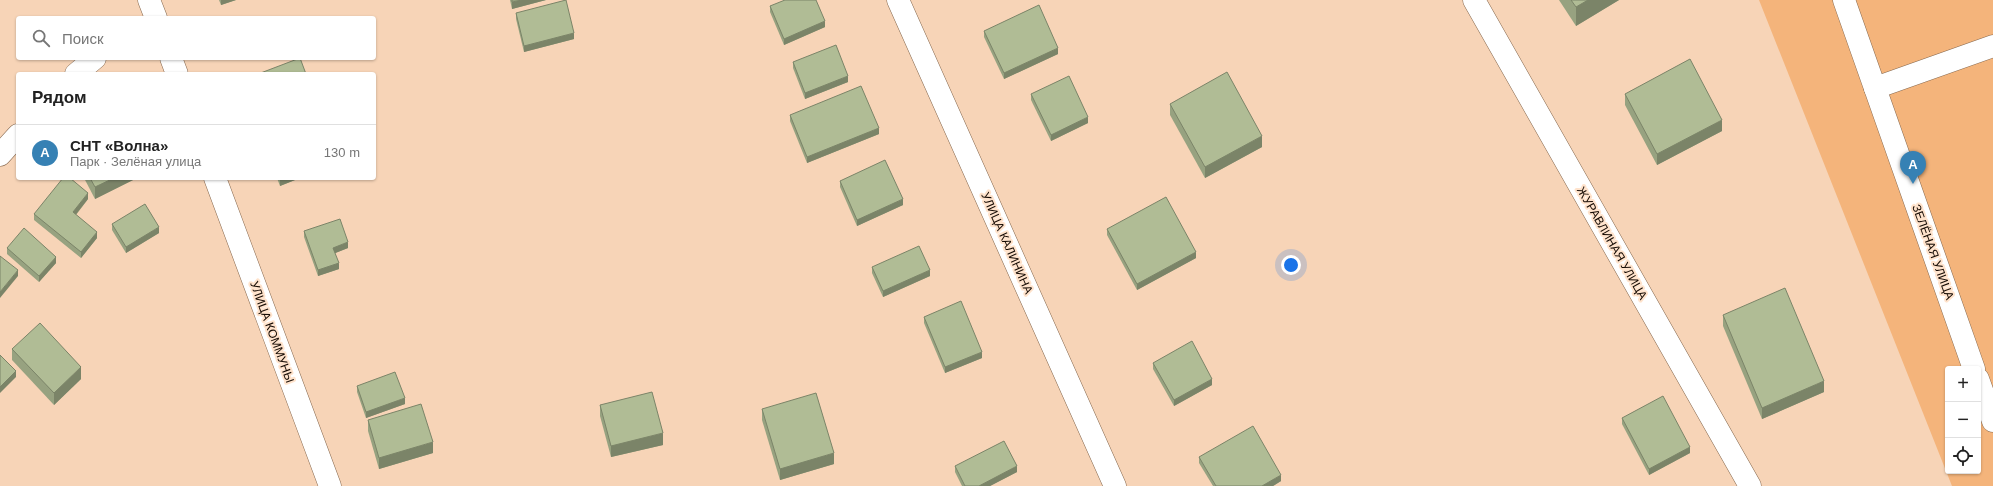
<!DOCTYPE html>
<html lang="ru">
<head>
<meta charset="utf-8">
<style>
  :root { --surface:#fff; --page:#f6f6f6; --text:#222; --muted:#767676; --line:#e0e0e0; --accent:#3681b4 }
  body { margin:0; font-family:Helvetica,sans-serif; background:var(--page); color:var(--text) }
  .controls { position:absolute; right:12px; bottom:12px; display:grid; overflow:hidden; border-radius:4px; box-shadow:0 1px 3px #0004 }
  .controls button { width:36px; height:36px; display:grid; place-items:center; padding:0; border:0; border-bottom:1px solid var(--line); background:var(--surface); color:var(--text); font:20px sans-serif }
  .you { position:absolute; left:1291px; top:265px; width:14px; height:14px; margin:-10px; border:3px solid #fff; border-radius:50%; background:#1a73e8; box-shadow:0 0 0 6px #1a73e833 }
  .badge { display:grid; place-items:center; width:26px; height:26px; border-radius:50%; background:var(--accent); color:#fff; font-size:13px; font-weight:700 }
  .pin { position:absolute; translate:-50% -33px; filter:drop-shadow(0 1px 2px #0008) }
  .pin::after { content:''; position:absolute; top:21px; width:14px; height:12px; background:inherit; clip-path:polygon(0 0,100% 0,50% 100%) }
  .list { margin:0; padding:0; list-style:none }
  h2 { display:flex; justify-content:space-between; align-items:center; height:52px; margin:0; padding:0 16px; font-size:17px }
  h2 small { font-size:13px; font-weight:400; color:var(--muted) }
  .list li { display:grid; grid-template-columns:26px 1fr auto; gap:12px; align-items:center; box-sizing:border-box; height:56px; padding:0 16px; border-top:1px solid var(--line) }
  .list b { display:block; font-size:15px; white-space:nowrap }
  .list p { margin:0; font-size:13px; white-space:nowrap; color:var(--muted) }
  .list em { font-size:13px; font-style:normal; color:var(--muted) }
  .icon { flex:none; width:22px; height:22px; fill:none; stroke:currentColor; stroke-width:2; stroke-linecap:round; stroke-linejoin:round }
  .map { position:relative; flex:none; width:1993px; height:486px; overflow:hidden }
  .search { position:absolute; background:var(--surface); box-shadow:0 1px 3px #0004; left:16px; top:16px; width:360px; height:44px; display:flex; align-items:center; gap:10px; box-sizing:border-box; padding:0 14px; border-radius:4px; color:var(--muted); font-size:15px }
  .panel { position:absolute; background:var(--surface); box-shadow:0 1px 3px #0004; left:16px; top:72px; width:360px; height:108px; border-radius:4px }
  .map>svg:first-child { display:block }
  .green { fill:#f4b47b; fill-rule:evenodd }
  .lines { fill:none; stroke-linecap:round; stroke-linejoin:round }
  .street-casing { stroke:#86684e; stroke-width:23 }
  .street { stroke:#fff; stroke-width:22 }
  .wall { fill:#97a280 }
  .shaded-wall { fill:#7b8468 }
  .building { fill:#b0bc95; stroke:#7b8468 }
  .labels { text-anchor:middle; stroke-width:4; stroke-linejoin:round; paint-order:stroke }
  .street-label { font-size:12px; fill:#150a03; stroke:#ffe3cc }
</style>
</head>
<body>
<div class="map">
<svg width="1993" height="486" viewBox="0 0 1993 486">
  <rect width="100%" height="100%" fill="#f7d4b7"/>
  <path class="green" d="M1759,0H1993V486H1952ZM1948,369H1978V471H1948Z"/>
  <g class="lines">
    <defs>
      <g id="street">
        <polyline points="149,0 156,18"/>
        <polyline points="898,0 1115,486"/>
        <polyline points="1474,0 1750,486"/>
        <polyline points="1844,0 1974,369"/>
        <polyline points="171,58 177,74"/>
        <polyline points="76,74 95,58"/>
        <polyline points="1875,88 1993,46"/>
        <polyline points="0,155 18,135"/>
        <polyline points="215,178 330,486"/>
        <polyline points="1978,379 1993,421"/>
      </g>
    </defs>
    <use href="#street" class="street-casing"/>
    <use href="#street" class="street"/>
  </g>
  <g class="wall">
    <polygon points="219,0 236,0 221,5"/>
    <polygon points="510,0 546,0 512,9"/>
    <polygon points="1559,0 1619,0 1576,26"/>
    <polygon points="770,6 825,27 784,45 770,12"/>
    <polygon points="516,13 574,39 524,52 516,19"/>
    <polygon points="984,31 1058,54 1004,79 984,37"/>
    <polygon points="793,62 848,82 805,99 793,68"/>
    <polygon points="1031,94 1088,123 1051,141 1031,100"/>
    <polygon points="1625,94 1722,131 1657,165 1625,105"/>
    <polygon points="1170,104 1262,147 1205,178 1170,115"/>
    <polygon points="790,115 879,134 807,163 790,121"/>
    <polygon points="84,178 137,178 95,199"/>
    <polygon points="277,178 300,178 280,186"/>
    <polygon points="840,181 903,205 857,226 840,187"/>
    <polygon points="88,199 76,215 97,238 81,258 34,220 34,214"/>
    <polygon points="112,224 159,233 126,253 112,230"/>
    <polygon points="1107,229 1196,258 1137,290 1107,235"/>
    <polygon points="304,231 348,248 335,253 339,269 318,276 304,237"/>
    <polygon points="7,248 56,263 39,282 7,254"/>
    <polygon points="872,267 930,276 883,297 872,273"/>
    <polygon points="1723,315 1824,392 1762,419 1723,326"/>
    <polygon points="924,317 982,358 945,373 924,323"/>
    <polygon points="12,349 81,379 54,405 12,360"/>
    <polygon points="1153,363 1212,385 1174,406 1153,369"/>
    <polygon points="357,386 405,404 366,418 357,392"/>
    <polygon points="600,405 663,445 611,457 600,416"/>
    <polygon points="762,409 834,464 780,480 762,420"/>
    <polygon points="1622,418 1690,453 1649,475 1622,424"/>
    <polygon points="368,420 433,453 379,469 368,431"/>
    <polygon points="1199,457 1281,481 1273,486 1213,486 1199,463"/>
    <polygon points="955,466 1017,472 990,486 962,486 955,472"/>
  </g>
  <g class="shaded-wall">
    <polygon points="221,0 236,0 221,5"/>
    <polygon points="522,0 546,0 512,9 512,2"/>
    <polygon points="1588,0 1619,0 1576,26 1576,7"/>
    <polygon points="825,21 825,27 784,45 784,39"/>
    <polygon points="574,33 574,39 524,52 524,46"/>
    <polygon points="1058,48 1058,54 1004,79 1004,73"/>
    <polygon points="848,76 848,82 805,99 805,93"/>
    <polygon points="1088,117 1088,123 1051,141 1051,135"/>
    <polygon points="1722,120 1722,131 1657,165 1657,154"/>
    <polygon points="879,128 879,134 807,163 807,157"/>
    <polygon points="1262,136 1262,147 1205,178 1205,167"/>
    <polygon points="114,178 137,178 95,199 95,187"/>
    <polygon points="285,178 300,178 280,186 280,180"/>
    <polygon points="88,193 88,199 73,218 73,212"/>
    <polygon points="903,199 903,205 857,226 857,220"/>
    <polygon points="159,227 159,233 126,253 126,247"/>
    <polygon points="97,232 97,238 81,258 81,252"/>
    <polygon points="348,242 348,248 333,254 333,248"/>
    <polygon points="1196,252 1196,258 1137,290 1137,284"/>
    <polygon points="56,257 56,263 39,282 39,276"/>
    <polygon points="339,263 339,269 318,276 318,270"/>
    <polygon points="18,270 18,276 0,298 0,292"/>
    <polygon points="930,270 930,276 883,297 883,291"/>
    <polygon points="982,352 982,358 945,373 945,367"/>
    <polygon points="81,367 81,379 54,405 54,393"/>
    <polygon points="16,371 16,377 0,393 0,387"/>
    <polygon points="1212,379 1212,385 1174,406 1174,400"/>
    <polygon points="1824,381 1824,392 1762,419 1762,408"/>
    <polygon points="405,398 405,404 366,418 366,412"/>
    <polygon points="663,433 663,445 611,457 611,446"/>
    <polygon points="433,442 433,453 379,469 379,458"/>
    <polygon points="1690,447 1690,453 1649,475 1649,469"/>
    <polygon points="834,453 834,464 780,480 780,469"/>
    <polygon points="1017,466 1017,472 990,486 979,486"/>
    <polygon points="1281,475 1281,481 1273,486 1262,486"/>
  </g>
  <g class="building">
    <polygon points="512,0 522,0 512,2"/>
    <polygon points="566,0 574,33 524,46 516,13"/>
    <polygon points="785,0 816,0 825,21 784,39 770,6"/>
    <polygon points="1571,0 1588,0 1576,7"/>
    <polygon points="1039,5 1058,48 1004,73 984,31"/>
    <polygon points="836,45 848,76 805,93 793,62"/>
    <polygon points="300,58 306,74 258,74"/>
    <polygon points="1690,59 1722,120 1657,154 1625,94"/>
    <polygon points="1227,72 1262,136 1205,167 1170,104"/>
    <polygon points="1069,76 1088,117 1051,135 1031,94"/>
    <polygon points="861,86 879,128 807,157 790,115"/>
    <polygon points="885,160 903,199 857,220 840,181"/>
    <polygon points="63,178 70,178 88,193 73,212 97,232 81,252 34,214"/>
    <polygon points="90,178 114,178 95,187"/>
    <polygon points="279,178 285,178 280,180"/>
    <polygon points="1166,197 1196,252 1137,284 1107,229"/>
    <polygon points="145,204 159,227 126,247 112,224"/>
    <polygon points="340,219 348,242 333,248 339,263 318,270 304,231"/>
    <polygon points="24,228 56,257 39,276 7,248"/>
    <polygon points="919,246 930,270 883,291 872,267"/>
    <polygon points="0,256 18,270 0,292"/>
    <polygon points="1785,288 1824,381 1762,408 1723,315"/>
    <polygon points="961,301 982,352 945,367 924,317"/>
    <polygon points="40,323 81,367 54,393 12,349"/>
    <polygon points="1192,341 1212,379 1174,400 1153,363"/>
    <polygon points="0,355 16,371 0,387"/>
    <polygon points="395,372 405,398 366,412 357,386"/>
    <polygon points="652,392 663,433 611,446 600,405"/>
    <polygon points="816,393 834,453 780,469 762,409"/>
    <polygon points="1663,396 1690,447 1649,469 1622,418"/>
    <polygon points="421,404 433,442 379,458 368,420"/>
    <polygon points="1253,426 1281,475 1262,486 1216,486 1199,457"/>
    <polygon points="1004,441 1017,466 979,486 965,486 955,466"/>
  </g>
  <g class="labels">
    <g class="street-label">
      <text transform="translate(1007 243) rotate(66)" y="4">УЛИЦА КАЛИНИНА</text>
      <text transform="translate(1612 243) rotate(60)" y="4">ЖУРАВЛИНАЯ УЛИЦА</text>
      <text transform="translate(1933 252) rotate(70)" y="4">ЗЕЛЁНАЯ УЛИЦА</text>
      <text transform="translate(272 332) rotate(70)" y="4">УЛИЦА КОММУНЫ</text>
    </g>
  </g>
</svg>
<div class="controls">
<button>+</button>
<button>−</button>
<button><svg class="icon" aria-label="locate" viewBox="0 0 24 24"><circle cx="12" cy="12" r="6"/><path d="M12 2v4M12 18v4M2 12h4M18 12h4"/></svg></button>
</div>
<div class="you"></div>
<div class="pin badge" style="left:1913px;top:184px">A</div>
<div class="search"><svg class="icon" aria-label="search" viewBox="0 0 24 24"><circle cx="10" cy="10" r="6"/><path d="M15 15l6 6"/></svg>Поиск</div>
<section class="panel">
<h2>Рядом<small></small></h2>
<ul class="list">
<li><span class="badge">A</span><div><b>СНТ «Волна»</b><p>Парк · Зелёная улица</p></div><em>130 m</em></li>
</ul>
</section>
</div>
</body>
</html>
